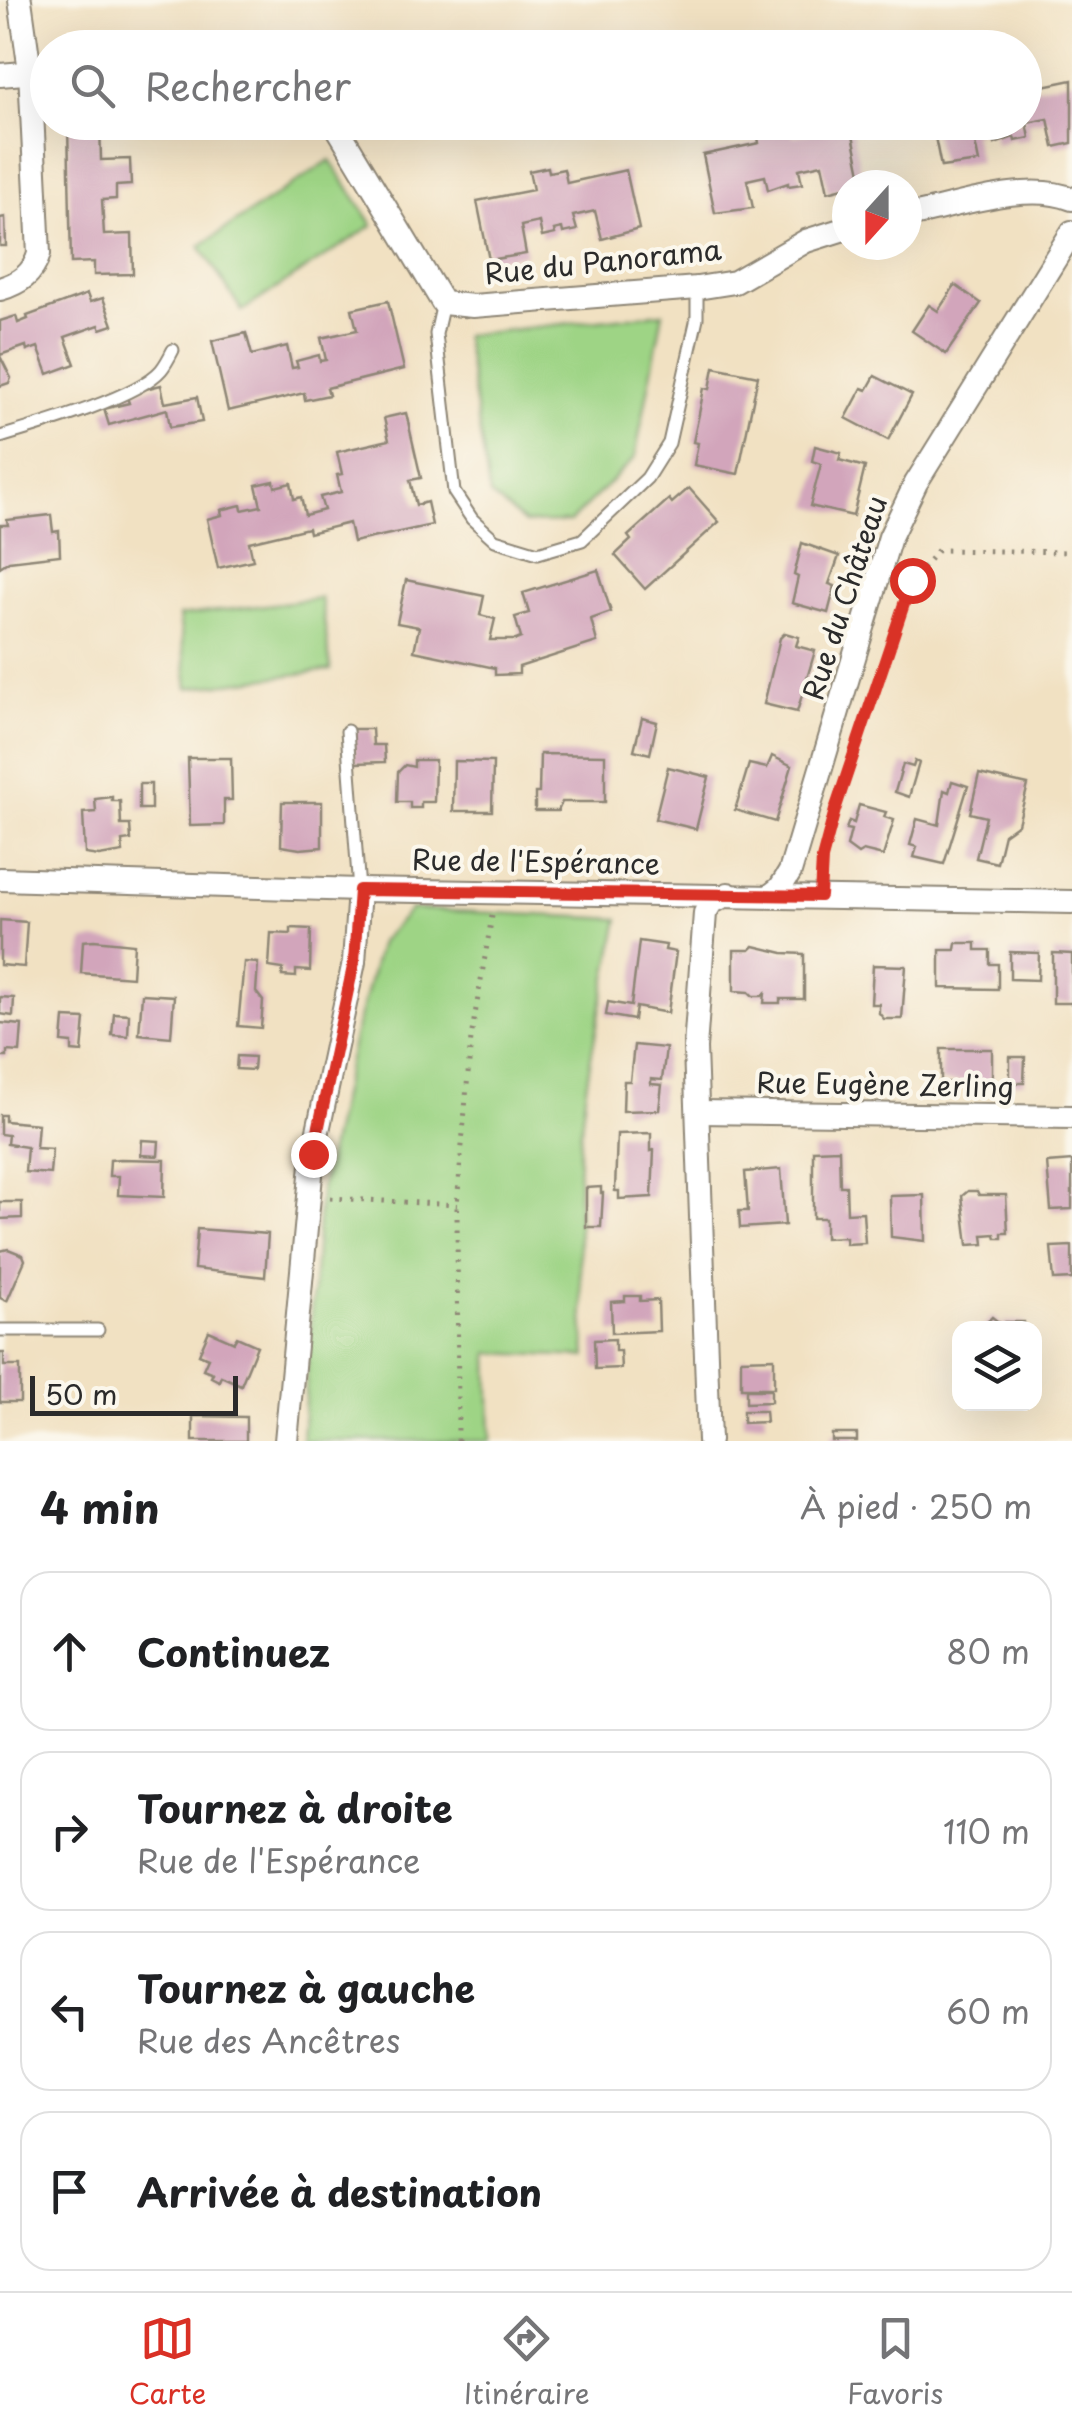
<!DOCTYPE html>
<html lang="fr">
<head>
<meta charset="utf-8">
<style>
  :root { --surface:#fff; --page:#f2f2f2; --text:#202124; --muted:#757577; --line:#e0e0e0; --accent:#d93025 }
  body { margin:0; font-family:"Playpen Sans",sans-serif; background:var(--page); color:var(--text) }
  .controls { position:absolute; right:30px; bottom:30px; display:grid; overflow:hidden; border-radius:20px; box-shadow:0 10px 40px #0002 }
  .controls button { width:90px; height:90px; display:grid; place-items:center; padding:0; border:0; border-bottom:2px solid var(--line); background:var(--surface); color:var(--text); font:50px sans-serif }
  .compass { position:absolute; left:832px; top:170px; width:90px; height:90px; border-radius:50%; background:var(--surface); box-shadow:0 10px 40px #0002; rotate:201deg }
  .scale { position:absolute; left:30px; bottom:25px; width:208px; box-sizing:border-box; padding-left:10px; border:5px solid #2b2b2b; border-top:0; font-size:28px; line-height:35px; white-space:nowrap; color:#2b2b2b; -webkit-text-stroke:8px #fbf7ec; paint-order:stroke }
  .stop { position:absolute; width:30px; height:30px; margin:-22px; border:8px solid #d93025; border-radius:50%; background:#fff }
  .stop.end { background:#d93025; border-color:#fff; box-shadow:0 2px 10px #0008 }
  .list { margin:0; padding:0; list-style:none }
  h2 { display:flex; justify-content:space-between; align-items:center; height:130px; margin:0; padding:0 40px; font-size:42px }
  h2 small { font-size:32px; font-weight:400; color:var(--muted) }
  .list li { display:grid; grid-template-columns:65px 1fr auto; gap:30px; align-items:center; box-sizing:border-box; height:160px; margin:0 20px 20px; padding:0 20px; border:2px solid var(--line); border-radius:30px }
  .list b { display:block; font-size:38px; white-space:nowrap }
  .list p { margin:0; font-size:32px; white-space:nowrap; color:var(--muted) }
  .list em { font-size:32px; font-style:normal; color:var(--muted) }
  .icon { flex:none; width:55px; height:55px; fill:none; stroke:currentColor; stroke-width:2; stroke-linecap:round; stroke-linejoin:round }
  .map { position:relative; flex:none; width:1072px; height:1441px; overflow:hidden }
  .search { position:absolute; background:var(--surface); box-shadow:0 10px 40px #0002; left:30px; right:30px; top:30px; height:110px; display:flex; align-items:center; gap:25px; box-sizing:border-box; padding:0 35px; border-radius:55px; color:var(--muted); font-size:38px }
  .sheet { height:850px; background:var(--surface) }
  nav { display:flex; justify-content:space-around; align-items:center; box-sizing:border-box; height:140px; border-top:2px solid var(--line); background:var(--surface); font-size:28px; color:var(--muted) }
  nav a { display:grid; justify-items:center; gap:5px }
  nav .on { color:var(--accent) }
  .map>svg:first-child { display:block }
  .green { fill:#9ed485; stroke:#648058; stroke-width:2.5 }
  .building { fill:#d2a5bb }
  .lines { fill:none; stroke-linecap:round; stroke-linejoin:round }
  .lane-casing { stroke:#8e8676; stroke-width:15 }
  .street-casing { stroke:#8e8676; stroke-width:26 }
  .path { stroke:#8e8676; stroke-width:5; stroke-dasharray:2.5 8; stroke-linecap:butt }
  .lane { stroke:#fff; stroke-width:11 }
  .street { stroke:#fff; stroke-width:22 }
  .route { stroke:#d93025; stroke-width:12 }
  .labels { text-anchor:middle; stroke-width:8; stroke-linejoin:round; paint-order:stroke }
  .street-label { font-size:28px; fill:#2b2b2b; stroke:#fbf7ec }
</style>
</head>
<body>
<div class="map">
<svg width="1072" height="1441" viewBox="0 0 1072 1441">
  <rect width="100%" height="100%" fill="#fbf7ec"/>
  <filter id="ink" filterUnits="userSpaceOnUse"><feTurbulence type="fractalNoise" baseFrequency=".01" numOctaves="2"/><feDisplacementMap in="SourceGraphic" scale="20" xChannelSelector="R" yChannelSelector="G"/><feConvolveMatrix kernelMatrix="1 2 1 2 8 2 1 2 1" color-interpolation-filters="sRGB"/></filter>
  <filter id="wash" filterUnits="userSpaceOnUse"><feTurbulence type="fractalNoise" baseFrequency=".0048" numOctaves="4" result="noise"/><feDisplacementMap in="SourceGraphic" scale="40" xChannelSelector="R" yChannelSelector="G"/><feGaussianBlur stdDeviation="2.25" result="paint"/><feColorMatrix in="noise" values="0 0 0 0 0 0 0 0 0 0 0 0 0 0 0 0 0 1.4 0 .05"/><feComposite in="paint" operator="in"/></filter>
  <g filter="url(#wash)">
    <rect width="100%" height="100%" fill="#f1e1c2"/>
    <g class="green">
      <polygon points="330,160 373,225 242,311 200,246"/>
      <polygon points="663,313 635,458 570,522 525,523 490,495 464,335"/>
      <polygon points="321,598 331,670 188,688 179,616"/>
      <path d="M411,909L619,919C604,997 583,1076 579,1155C576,1223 581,1290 586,1357L489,1353L491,1441H302L320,1192L354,1037L380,942Z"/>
    </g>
    <g id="blocks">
      <g class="building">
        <polygon points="1072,80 1072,143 1054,147 1048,119 1027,123 1030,138 1015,141 1014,137 1011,138 995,144 993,129 973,133 979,162 941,167 932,122 1024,122 1024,90"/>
        <polygon points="76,122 100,122 101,160 130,159 131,185 116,186 116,199 102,200 104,235 132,234 133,274 94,275 94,262 71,263 68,125"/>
        <polygon points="774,122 775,125 791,122 793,136 851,125 863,183 828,192 822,164 799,169 802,184 788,186 788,183 768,190 765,176 747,180 753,208 715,213 703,155 759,143 756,125"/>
        <polygon points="548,167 549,172 564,169 567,183 626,170 639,229 602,239 595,211 573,216 577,230 563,233 562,228 554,230 555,234 542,237 539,222 521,226 526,254 489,260 477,201 533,190 529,171"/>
        <polygon points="5,217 6,246 0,246 0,218"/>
        <polygon points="955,285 981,303 946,354 912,331 929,305 938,311"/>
        <polygon points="87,294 90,302 103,298 113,325 101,329 99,325 65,337 75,364 48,374 38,347 27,351 26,346 0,355 0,321 16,316 18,323 28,319 27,316"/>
        <polygon points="388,301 404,369 327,388 329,395 305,400 304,393 228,411 212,341 246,333 252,355 287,346 292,368 298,367 296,361 319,355 320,361 326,360 321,338 357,330 352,309"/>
        <polygon points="0,356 11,378 9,383 0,386"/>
        <polygon points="714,367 758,376 738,474 694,465 698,443 693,442 699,414 704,388 710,389"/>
        <polygon points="875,376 912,395 888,440 846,418 862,388 867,390"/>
        <polygon points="161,385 165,403 197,397 202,422 170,427 167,409 109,425 104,409 129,403 126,394"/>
        <polygon points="406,413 421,478 410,480 416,505 427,502 432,525 353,542 349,523 309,533 308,528 249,542 253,560 218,568 207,519 222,515 221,510 241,505 242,510 261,506 256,485 274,481 275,487 291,483 294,499 301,497 305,515 324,510 320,497 341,492 337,475 342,474 337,452 389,440 384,418"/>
        <polygon points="815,446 841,453 839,460 865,467 853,516 810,506 821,464 812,461"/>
        <polygon points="689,488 719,522 645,589 615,555 631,540 628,536 669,499 672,503"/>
        <polygon points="51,515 53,532 59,531 60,555 9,561 0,567 0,525 8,525 7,520"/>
        <polygon points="802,543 839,556 829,584 835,586 828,613 792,603 798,577 794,575"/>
        <polygon points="598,570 611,612 591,619 597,642 519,667 519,674 495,675 495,668 414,651 419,627 397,623 406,580 484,596 480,615 495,619 490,640 516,640 521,638 515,617 529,613 523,593"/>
        <polygon points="785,633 799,637 796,646 815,651 797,712 764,704 780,638"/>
        <polygon points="642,718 657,722 650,754 634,750"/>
        <polygon points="353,729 372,729 373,745 384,745 385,762 355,763"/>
        <polygon points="540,754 605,755 605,802 562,802 558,811 535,811 535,793 539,793"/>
        <polygon points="772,756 792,766 775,822 735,810 749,764 767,768"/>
        <polygon points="188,758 231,758 232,800 224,800 224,825 190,826"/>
        <polygon points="414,760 435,760 434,802 421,802 421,808 410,808 410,802 397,802 398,772 405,765 414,767"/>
        <polygon points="454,761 493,762 492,811 453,811"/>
        <polygon points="915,761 919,763 909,797 895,792 903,764 913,767"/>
        <polygon points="668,767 709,777 696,829 655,819"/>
        <polygon points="979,774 1028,785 1018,824 1004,834 997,863 976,858 986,817 970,813"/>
        <polygon points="952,781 968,786 944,864 914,857 917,847 910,845 917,819 939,825 944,790 949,792"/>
        <rect x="139" y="784" width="12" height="25"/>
        <polygon points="112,797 112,801 120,801 121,825 130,825 131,840 122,841 123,852 99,856 85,854 83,813 96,812 95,799"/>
        <polygon points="282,802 322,802 322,847 300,849 281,846"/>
        <polygon points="859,805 886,812 884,817 894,820 883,856 863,851 858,854 847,846 851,830 846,829 849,821 854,823"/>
        <polygon points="0,920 27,922 24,967 0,965"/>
        <polygon points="291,928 311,929 310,971 296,970 296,977 282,976 283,969 269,967 271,933 291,934"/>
        <polygon points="94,940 134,944 132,977 81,973 83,941"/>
        <polygon points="639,941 666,945 665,950 676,952 668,1013 636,1007 634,1020 606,1015 608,1002 631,1006"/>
        <polygon points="956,943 976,943 976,950 990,950 990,964 998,964 998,989 940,988 940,950 955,950"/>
        <polygon points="754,946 783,953 804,954 804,999 780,999 780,1003 764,1003 765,993 762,996 753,996 749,992 734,991 734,950 750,950"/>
        <polygon points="1010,952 1039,953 1038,980 1010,979"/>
        <polygon points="1053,953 1072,954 1072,1003 1053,1003"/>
        <polygon points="244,962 258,963 256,992 263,1001 261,1028 238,1026"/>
        <polygon points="873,965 906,966 902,1019 884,1019 879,1013 879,1004 871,1004"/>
        <polygon points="142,994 174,996 171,1037 139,1034"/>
        <polygon points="0,997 14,998 13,1016 0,1014"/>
        <polygon points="114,1013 129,1014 128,1036 112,1035"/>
        <polygon points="64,1018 85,1019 82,1052 72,1051 72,1043 62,1042"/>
        <polygon points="0,1023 22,1025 20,1052 7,1051 7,1057 0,1057"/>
        <polygon points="634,1045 666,1048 662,1080 651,1079 651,1084 662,1085 659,1110 623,1111 624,1081 630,1081"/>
        <polygon points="941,1049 992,1049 992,1083 941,1082"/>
        <polygon points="237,1056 254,1057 253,1070 236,1069"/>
        <polygon points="1010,1057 1025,1057 1024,1083 1010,1083"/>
        <polygon points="0,1115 5,1115 5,1121 38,1124 36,1148 52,1149 50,1174 25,1172 27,1147 7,1144 8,1135 0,1134"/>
        <polygon points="651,1133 651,1151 654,1150 652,1197 619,1199 619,1191 615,1191 617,1134"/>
        <polygon points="142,1140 159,1141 158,1156 141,1155"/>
        <polygon points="839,1149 840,1186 846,1186 847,1213 863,1212 865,1243 846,1244 846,1237 825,1238 825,1218 813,1218 813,1150"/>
        <polygon points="120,1159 165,1160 164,1197 118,1195 119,1176 109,1176 110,1160"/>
        <polygon points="1072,1161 1072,1209 1051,1210 1047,1163"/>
        <polygon points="781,1169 785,1225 740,1228 739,1211 748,1211 745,1172"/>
        <polygon points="601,1187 601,1193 603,1193 601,1227 586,1227 586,1188"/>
        <polygon points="968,1191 977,1191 979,1195 1006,1195 1008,1233 1002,1233 1002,1238 996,1238 995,1234 983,1235 984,1244 968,1245 962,1196"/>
        <polygon points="924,1195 925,1241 891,1237 890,1196"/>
        <polygon points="0,1202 22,1202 22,1218 0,1219"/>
        <polygon points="197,1229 268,1234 265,1277 194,1269"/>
        <polygon points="1072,1246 1072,1279 1054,1280 1051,1247"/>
        <polygon points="8,1249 23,1255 25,1260 7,1301 0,1298 0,1251"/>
        <polygon points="625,1296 640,1296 640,1301 658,1300 659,1331 612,1333 611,1302 625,1301"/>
        <polygon points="992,1317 1005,1327 1005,1322 1024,1322 1024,1328 981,1328"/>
        <polygon points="209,1331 234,1342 237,1337 257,1346 241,1385 221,1376 219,1381 211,1377 213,1373 203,1369 208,1358 199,1354"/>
        <polygon points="615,1339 615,1351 620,1351 621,1368 595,1369 594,1340"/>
        <polygon points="0,1353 4,1353 4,1366 20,1366 20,1402 0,1402"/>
        <polygon points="774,1358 774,1388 741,1388 741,1359"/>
        <polygon points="746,1390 771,1390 771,1402 746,1403"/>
        <polygon points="743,1411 765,1411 766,1422 743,1423"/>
        <polygon points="193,1416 246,1417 246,1441 193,1441"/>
        <rect x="832" y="1434" width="25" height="7"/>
      </g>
    </g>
  </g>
  <g filter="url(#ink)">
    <use href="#blocks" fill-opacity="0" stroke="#8e8676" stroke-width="2.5"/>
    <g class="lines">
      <defs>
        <g id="lane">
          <polyline points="443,303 436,334 454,492 472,519 495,540 538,553 582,540 647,478 669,443 697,318 697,288"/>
          <path d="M0,437C37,426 138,397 161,370C166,364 170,356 173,350"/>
          <polyline points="347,731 359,890"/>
          <polyline points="0,1330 98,1330"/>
        </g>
        <g id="street">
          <polyline points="0,75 48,71"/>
          <polyline points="334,122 443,303 473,306 697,288 735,282 806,241 847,228"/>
          <path d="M907,216C954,207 1028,180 1072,199"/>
          <path d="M0,289C20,283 33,274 39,254L30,71L20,0"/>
          <polyline points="0,879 359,890 1072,902"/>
          <polyline points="771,895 780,888 790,872 890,537 916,483 1072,232"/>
          <polyline points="698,1112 1072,1117"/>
          <polyline points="286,1441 313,1154 354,962 359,890"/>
          <polyline points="709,1441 695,1048 705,913 711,903 728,894"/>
        </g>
      </defs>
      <use href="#lane" class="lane-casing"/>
      <use href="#street" class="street-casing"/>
      <g class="path">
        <polyline points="857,744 912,580 938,550 1072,552"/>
        <polyline points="330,1198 457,1205"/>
        <polyline points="458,1441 457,1205 471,1038 492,916"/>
      </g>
      <use href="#lane" class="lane"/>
      <use href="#street" class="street"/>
    </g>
  </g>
  <g class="lines" filter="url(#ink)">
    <polyline class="route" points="313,1154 354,962 359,890 820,896 822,859 835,810 912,580"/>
  </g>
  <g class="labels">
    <g class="street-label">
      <text transform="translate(603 262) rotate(-6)" y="10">Rue du Panorama</text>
      <text transform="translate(845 598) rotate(-72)" y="10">Rue du Château</text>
      <text transform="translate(536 862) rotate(1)" y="10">Rue de l'Espérance</text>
      <text transform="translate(885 1085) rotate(1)" y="10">Rue Eugène Zerling</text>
    </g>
  </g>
</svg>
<div class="controls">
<button><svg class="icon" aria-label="layers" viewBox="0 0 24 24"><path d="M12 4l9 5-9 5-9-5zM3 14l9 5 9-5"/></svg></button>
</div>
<svg class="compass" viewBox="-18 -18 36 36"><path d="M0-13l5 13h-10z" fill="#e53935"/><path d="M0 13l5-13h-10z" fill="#757577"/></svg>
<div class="scale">50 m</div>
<div class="stop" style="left:912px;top:580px"></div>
<div class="stop end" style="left:313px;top:1154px"></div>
<div class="search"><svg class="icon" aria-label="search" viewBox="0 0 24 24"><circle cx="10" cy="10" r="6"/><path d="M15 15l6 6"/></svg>Rechercher</div>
</div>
<section class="sheet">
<h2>4 min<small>À pied · 250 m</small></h2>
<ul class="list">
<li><svg class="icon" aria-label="ahead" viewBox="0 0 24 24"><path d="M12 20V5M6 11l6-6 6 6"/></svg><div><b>Continuez</b></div><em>80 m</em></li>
<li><svg class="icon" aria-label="right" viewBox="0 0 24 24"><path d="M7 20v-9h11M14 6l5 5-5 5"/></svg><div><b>Tournez à droite</b><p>Rue de l'Espérance</p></div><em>110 m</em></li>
<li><svg class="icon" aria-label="left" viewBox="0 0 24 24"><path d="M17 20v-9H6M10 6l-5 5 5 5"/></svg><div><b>Tournez à gauche</b><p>Rue des Ancêtres</p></div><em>60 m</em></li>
<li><svg class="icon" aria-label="arrive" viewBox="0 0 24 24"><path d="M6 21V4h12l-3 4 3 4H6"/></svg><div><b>Arrivée à destination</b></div></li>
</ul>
</section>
<nav>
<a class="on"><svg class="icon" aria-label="map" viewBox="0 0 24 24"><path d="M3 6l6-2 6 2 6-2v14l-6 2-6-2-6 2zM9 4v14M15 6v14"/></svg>Carte</a>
<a><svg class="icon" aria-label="directions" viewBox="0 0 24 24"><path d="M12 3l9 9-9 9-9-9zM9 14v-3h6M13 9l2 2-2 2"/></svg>Itinéraire</a>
<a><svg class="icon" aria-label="saved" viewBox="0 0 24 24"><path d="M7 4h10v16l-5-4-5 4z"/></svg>Favoris</a>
</nav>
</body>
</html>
